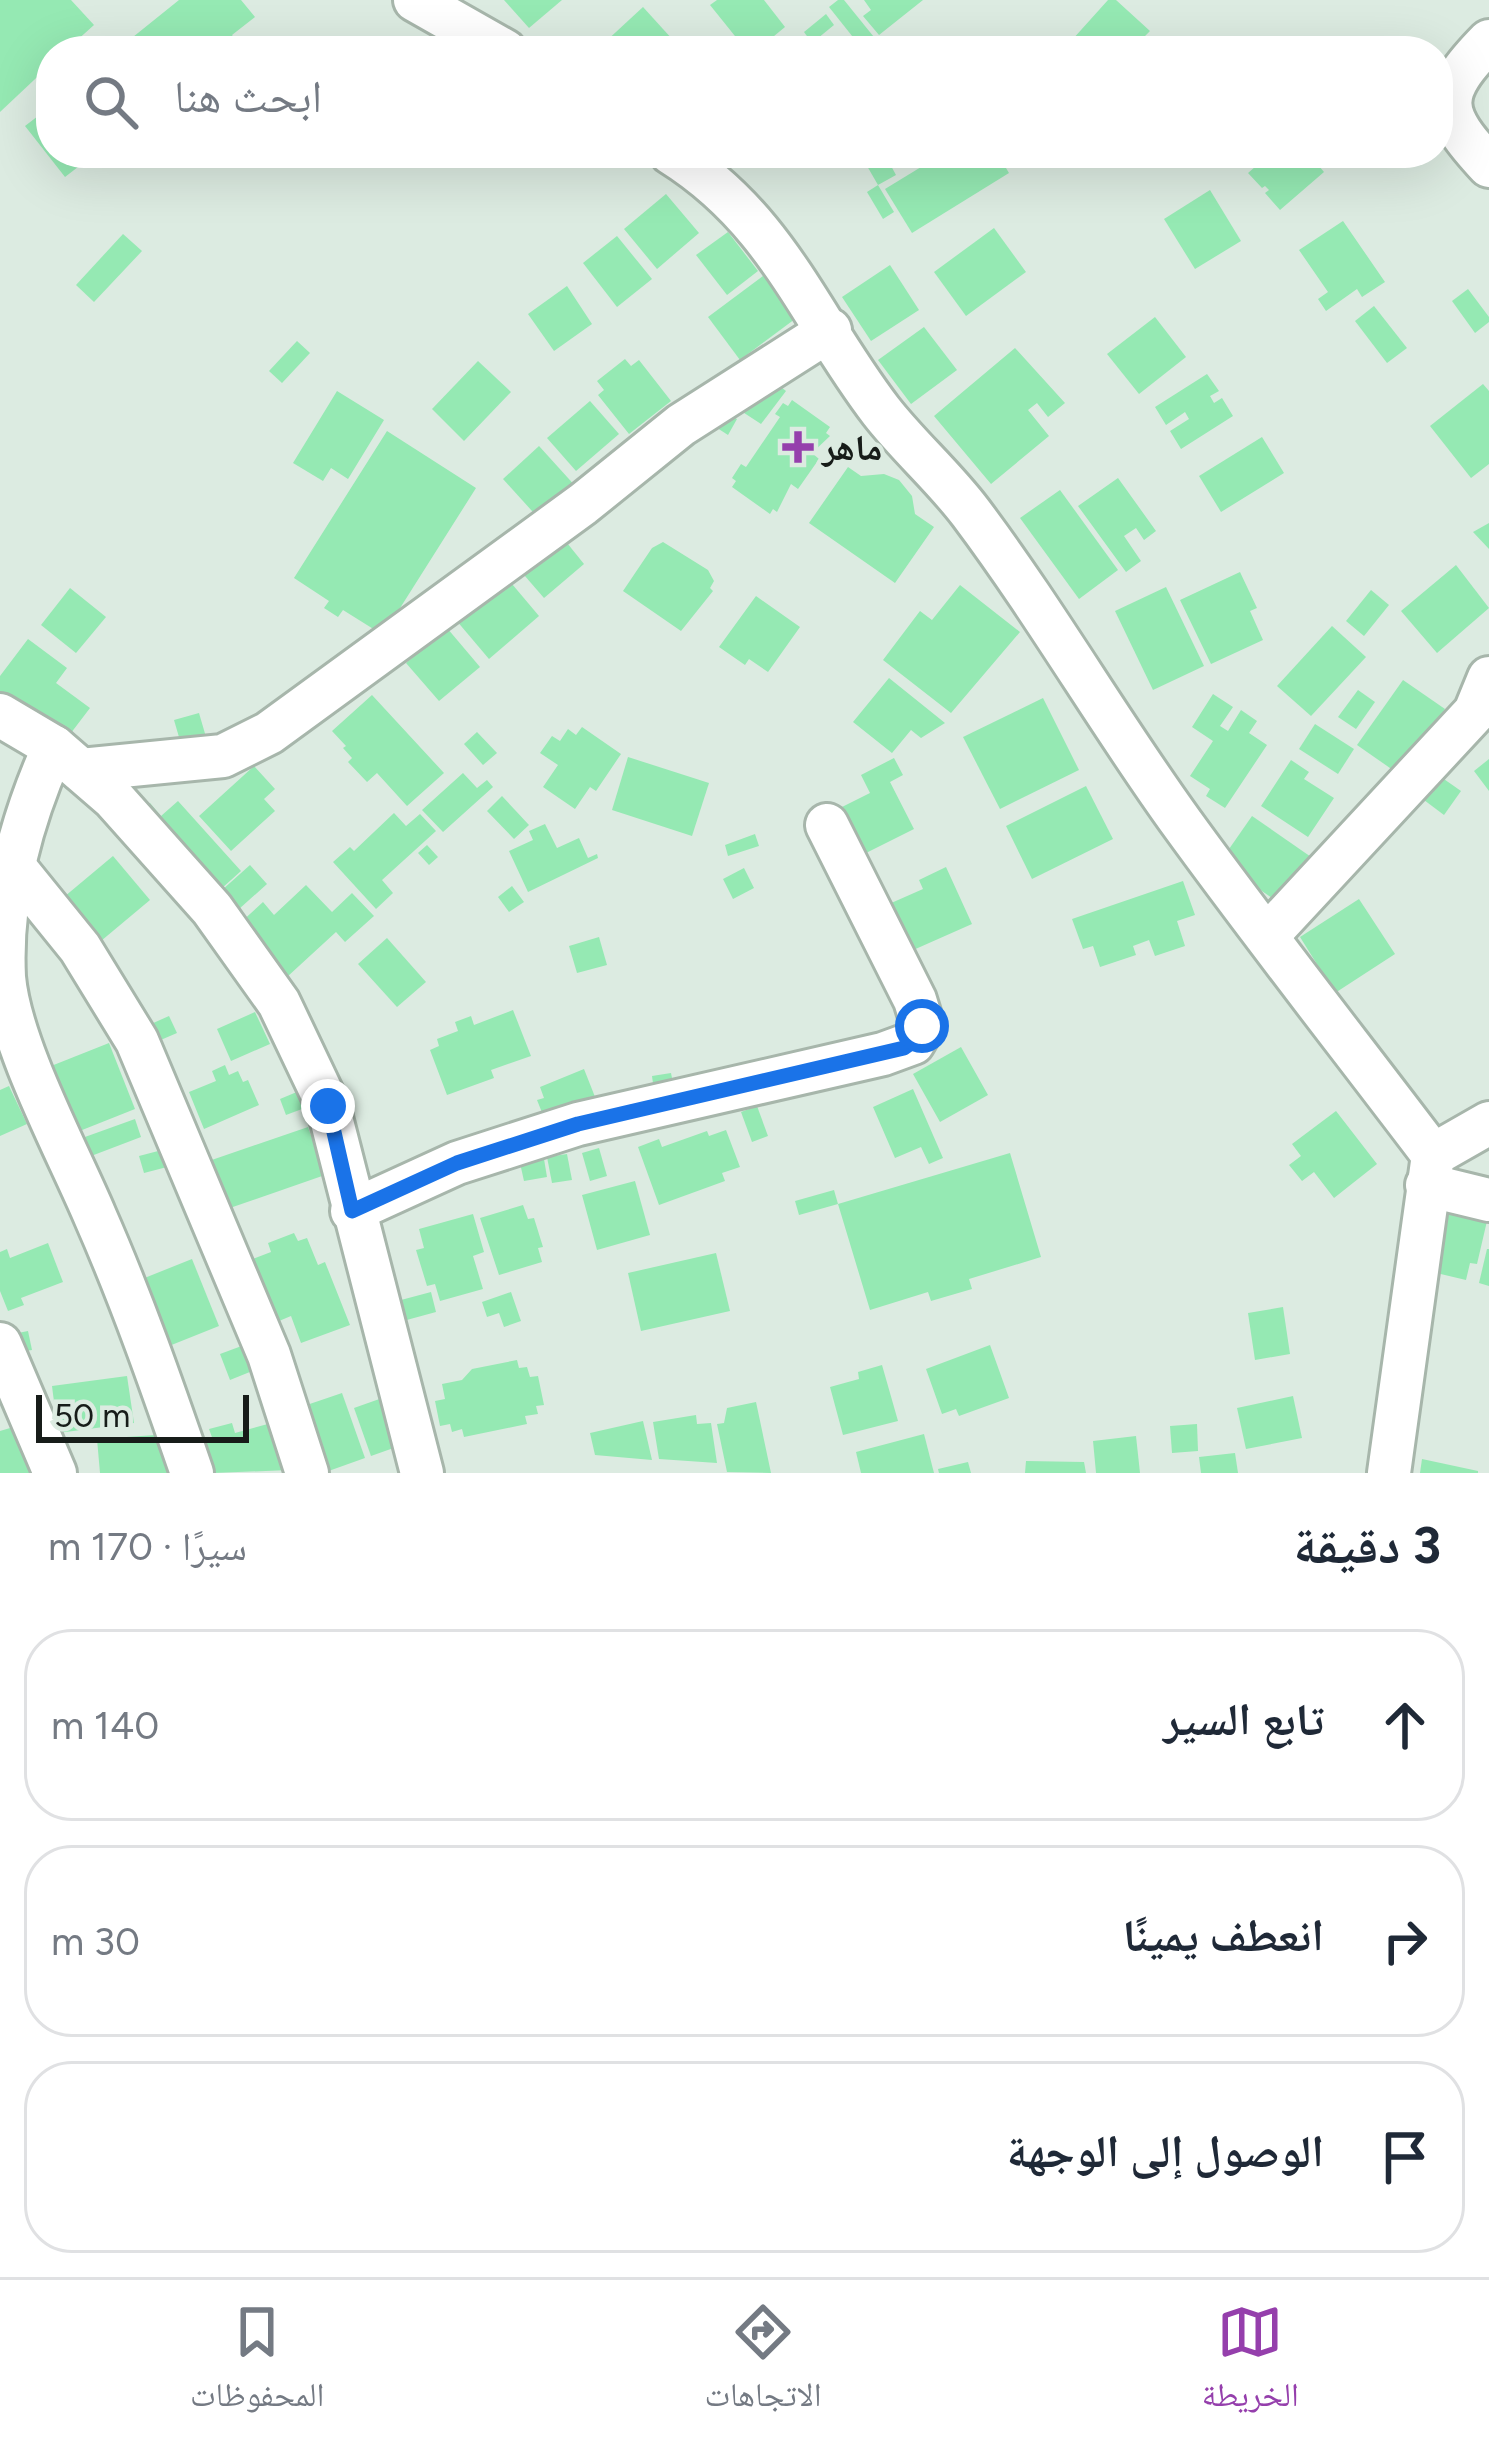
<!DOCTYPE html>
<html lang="ar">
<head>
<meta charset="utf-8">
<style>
  :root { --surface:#fff; --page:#f2f2f3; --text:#1f2937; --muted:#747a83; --line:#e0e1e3; --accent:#953fac }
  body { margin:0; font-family:Figtree,"Noto Naskh Arabic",sans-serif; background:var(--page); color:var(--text); direction:rtl }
  .scale { position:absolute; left:36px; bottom:30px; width:213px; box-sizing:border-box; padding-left:12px; border:6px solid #171c19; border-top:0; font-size:33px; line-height:42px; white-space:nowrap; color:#171c19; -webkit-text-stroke:9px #dcebe1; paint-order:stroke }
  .stop { position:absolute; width:36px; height:36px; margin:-27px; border:9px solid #1a73e8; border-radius:50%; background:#fff }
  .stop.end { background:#1a73e8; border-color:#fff; box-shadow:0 3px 12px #0008 }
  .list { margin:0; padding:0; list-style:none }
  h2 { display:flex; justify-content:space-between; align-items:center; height:156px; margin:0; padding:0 48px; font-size:51px }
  h2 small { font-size:39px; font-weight:400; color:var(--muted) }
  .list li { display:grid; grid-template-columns:78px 1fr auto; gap:36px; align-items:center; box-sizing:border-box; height:192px; margin:0 24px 24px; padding:0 24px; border:3px solid var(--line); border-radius:48px }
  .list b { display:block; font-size:45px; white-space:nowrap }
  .list em { font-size:39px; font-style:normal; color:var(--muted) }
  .icon { flex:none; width:66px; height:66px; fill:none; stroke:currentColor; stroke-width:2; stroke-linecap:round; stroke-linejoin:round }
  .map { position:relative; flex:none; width:1489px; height:1473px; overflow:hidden; direction:ltr }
  .search { position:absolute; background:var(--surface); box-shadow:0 12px 48px #0002; left:36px; right:36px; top:36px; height:132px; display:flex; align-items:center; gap:30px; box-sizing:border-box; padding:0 42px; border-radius:48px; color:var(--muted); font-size:45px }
  .sheet { height:804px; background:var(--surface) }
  nav { display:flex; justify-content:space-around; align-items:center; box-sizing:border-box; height:168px; border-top:3px solid var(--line); background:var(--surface); font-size:33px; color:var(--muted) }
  nav a { display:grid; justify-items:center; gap:6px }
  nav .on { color:var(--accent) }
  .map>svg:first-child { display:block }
  .building { fill:#95e9b3 }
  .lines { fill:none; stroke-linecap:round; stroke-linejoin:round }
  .minor-casing { stroke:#a7b6ab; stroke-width:48 }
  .minor { stroke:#fff; stroke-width:42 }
  .route { stroke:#1a73e8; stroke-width:15 }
  .poi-dot { fill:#953fac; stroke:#dcebe1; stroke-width:4.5 }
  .labels { text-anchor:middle; stroke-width:9; stroke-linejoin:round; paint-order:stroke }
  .poi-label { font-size:36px; font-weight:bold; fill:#171c19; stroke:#dcebe1; text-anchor:start }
</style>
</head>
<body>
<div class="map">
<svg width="1489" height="1473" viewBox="0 0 1489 1473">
  <rect width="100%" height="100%" fill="#dcebe1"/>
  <g class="building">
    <polygon points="0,0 71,0 94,25 65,51 51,51 51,64 0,112"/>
    <polygon points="179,0 241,0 255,17 232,35 237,42 226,51 145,51 133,37"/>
    <polygon points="504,0 562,0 529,28"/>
    <polygon points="717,0 764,0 785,27 756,51 747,51 710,5"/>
    <polygon points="838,0 844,0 882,47 864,51 829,7"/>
    <polygon points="864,0 923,0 879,35 863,16 871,10"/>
    <polygon points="1108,0 1116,0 1150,31 1145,36 1161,51 1084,51 1072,40"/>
    <polygon points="643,7 683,51 610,51 603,44"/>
    <polygon points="826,14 834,25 812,43 804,32"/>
    <polygon points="51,106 51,153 96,153 65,177 25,126"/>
    <polygon points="873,153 884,153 896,175 878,185 863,159"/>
    <polygon points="944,153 997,153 1009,173 912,233 885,189"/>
    <polygon points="1271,153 1308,153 1324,172 1280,210 1265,193 1269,190 1265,186 1262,188 1248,173"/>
    <polygon points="878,185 894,212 883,219 867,192"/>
    <polygon points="1210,190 1241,241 1195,269 1164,219"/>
    <polygon points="666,194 699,233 657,269 624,229"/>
    <polygon points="1343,221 1385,282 1362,297 1357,289 1326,311 1318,299 1328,292 1299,250"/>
    <polygon points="994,228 1026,272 966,316 934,272"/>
    <polygon points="728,232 758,271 727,295 696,255"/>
    <polygon points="123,234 142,251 94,302 76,285"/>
    <polygon points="617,236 652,279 617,307 583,263"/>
    <polygon points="890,265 919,310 871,341 842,297"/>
    <polygon points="767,273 799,316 740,360 708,317"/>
    <polygon points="567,286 592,324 554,351 528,314"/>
    <polygon points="1468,289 1489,317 1489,322 1475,333 1452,301"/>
    <polygon points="1374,306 1407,348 1387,363 1355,321"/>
    <polygon points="1155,317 1186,357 1139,394 1107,354"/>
    <polygon points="924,327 957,370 911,404 878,360"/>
    <polygon points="297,341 310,353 282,383 269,371"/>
    <polygon points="1015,348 1065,403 1048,417 1037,403 1028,410 1049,436 991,484 934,416"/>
    <polygon points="625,359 631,366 639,360 671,401 629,434 598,395 604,390 597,381"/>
    <polygon points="478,361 511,392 464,441 432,409"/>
    <polygon points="1207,374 1219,391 1210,396 1214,403 1222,398 1233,416 1181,449 1170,431 1189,419 1185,412 1166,425 1155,407"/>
    <polygon points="772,380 786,391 761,424 735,407"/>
    <polygon points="1483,384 1489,391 1489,464 1471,478 1430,426"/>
    <polygon points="337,391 384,420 348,479 331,468 323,481 293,463"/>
    <polygon points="792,400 830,427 826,433 830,436 812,453 819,459 798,489 791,484 777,512 773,509 770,514 732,487 736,481 732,478 741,464 746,467 780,417 775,414 783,403 788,406"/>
    <polygon points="590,401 619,434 576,471 547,438"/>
    <polygon points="720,409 737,419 728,435 711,424"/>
    <polygon points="387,431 476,488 383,635 343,610 338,617 324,608 329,601 294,578"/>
    <polygon points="1262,437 1284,473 1221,512 1199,476"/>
    <polygon points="539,446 578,489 542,522 503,479"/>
    <polygon points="848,467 861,476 884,474 899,480 912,496 915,514 934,527 895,583 809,523"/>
    <polygon points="1118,478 1156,531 1144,540 1136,528 1124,536 1141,561 1126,572 1078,506"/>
    <polygon points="1060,490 1118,570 1079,599 1020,518"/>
    <polygon points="1489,523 1489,549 1473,532"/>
    <polygon points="559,533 584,564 544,598 518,568"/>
    <polygon points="663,542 708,570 714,581 710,588 713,591 681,631 623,591 652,548"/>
    <polygon points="1456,565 1489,608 1437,653 1401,611"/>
    <polygon points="1240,572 1257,608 1250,611 1263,640 1211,664 1180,600"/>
    <polygon points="506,577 539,616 489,659 456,620"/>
    <polygon points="960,585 1020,632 951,713 883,660 920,611 932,620"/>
    <polygon points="1166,587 1204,666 1153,690 1115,611"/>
    <polygon points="70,588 106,617 76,653 41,625"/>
    <polygon points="1371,590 1389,605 1364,636 1346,621"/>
    <polygon points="756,596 800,627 768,672 749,659 745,665 719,647"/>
    <polygon points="1332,626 1366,657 1311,716 1277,686"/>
    <polygon points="447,628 480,667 439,701 406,663"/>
    <polygon points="28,639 67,668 56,683 90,708 61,746 0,699 0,676"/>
    <polygon points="889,678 945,723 921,738 911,730 892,753 853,722"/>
    <polygon points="1403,680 1445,709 1400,775 1357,745"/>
    <polygon points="1358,690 1375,702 1356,729 1338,717"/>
    <polygon points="1213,694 1233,707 1220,726 1228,731 1241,710 1257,721 1249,733 1267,745 1225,808 1206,796 1210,789 1190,776 1213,741 1192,727"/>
    <polygon points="372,695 444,773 407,806 377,773 367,782 348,762 352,758 343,748 346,746 332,731"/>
    <polygon points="1043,698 1079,770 1000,809 963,737"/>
    <polygon points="199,713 206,737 181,744 174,720"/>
    <polygon points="1315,724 1354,749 1338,774 1299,749"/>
    <polygon points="582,727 621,754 596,791 590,787 575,809 543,787 558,765 540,753 552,736 560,741 568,729 576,735"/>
    <polygon points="477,732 497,753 483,765 464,744"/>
    <polygon points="628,757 709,783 692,836 612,810"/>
    <polygon points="894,758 903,775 890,782 914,829 856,858 832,812 870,793 861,775"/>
    <polygon points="1489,759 1489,791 1474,771"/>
    <polygon points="1291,760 1309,772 1304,779 1334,798 1308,837 1261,806"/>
    <polygon points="254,766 275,789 264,799 275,811 231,851 199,816"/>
    <polygon points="463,773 477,788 487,780 493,787 443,832 422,810"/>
    <polygon points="1441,777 1461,791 1444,815 1424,800"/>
    <polygon points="1086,786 1113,839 1032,879 1006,826"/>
    <polygon points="502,796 529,825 514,839 487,811"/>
    <polygon points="178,801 241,871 211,898 136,814 150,803 161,816"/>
    <polygon points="394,813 406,826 420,814 436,831 382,880 393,893 376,909 333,862 350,847 354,851"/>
    <polygon points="1252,816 1314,859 1282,905 1220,862"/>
    <polygon points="545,824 557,848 579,838 588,858 597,854 598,858 528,892 509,851 533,840 529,831"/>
    <polygon points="755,834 759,846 728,856 725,845"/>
    <polygon points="427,845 438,857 429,865 418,853"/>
    <polygon points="113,856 150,900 95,946 58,902"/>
    <polygon points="250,865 267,884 229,918 212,899"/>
    <polygon points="946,867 972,924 911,951 889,904 923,889 919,880"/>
    <polygon points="744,868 754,888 733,899 723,879"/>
    <polygon points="1183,881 1195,915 1177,921 1185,946 1155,956 1149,940 1133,946 1136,955 1100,967 1093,946 1083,949 1072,919"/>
    <polygon points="306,885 332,912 352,893 374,916 345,942 336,932 287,977 239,924 263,902 274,915"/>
    <polygon points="512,886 524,902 509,912 498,897"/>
    <polygon points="1359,899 1395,954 1335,993 1300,937"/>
    <polygon points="599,937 607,965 577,973 569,946"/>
    <polygon points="387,938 426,982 397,1007 358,964"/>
    <polygon points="513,1010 531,1056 491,1070 494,1078 447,1095 430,1050 439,1046 437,1039 458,1031 455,1022 471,1016 474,1025"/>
    <polygon points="255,1012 270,1044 231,1061 217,1029"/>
    <polygon points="169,1016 177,1033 149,1045 142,1028"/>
    <polygon points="109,1043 135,1109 62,1138 36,1072"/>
    <polygon points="961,1047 988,1095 940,1122 913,1074"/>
    <polygon points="225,1065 229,1075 238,1071 243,1082 248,1080 259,1105 204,1129 189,1092 216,1081 212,1071"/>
    <polygon points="584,1069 599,1107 545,1120 537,1100 544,1098 540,1087"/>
    <polygon points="671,1073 674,1088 654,1091 652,1076"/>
    <polygon points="9,1086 27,1124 0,1136 0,1090"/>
    <polygon points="304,1089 310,1106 286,1115 280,1099"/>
    <polygon points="913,1089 943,1158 929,1164 921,1147 895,1158 873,1107"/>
    <polygon points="757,1106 768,1136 752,1142 741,1112"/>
    <polygon points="1336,1111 1377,1164 1334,1198 1314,1172 1302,1181 1289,1165 1301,1156 1292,1144"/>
    <polygon points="135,1119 141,1137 78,1161 71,1142"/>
    <polygon points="308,1127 325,1175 227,1209 203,1163"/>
    <polygon points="726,1130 740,1167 722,1173 725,1181 659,1205 638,1147 659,1139 662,1147 707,1131 709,1136"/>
    <polygon points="599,1148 607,1176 590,1181 582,1153"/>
    <polygon points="162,1150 167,1167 144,1173 139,1156"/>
    <polygon points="1010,1153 1041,1257 969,1279 972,1289 931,1301 928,1292 870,1310 838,1204"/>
    <polygon points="567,1154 572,1180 552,1183 547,1157"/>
    <polygon points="544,1159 547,1177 524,1181 520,1163"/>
    <polygon points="635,1181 650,1235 597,1250 582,1195"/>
    <polygon points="834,1190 838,1204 799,1215 795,1201"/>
    <polygon points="523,1205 528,1219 534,1218 543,1247 538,1248 542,1262 499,1275 480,1218"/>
    <polygon points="1441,1210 1487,1221 1477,1264 1470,1263 1466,1280 1428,1271"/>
    <polygon points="473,1214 484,1252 473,1256 483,1289 440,1301 435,1284 427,1286 416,1250 424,1248 419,1229"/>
    <polygon points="294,1233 298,1241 307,1238 318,1265 325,1262 350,1325 301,1343 291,1316 279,1321 265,1286 257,1288 247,1261 271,1252 268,1243"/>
    <polygon points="48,1243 63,1282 21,1298 24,1305 8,1311 0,1291 0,1252 7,1249 10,1258"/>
    <polygon points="1487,1249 1489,1249 1489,1286 1479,1283"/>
    <polygon points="716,1253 730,1311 641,1331 628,1273"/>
    <polygon points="192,1259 219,1326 159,1350 132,1283"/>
    <polygon points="431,1292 436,1312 392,1324 386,1304"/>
    <polygon points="511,1292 521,1321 504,1327 499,1313 487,1317 482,1302"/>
    <polygon points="1283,1307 1290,1354 1255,1360 1248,1313"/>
    <polygon points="28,1331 32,1350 12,1353 8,1335"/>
    <polygon points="247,1344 257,1369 230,1380 220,1354"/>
    <polygon points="990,1345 1009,1398 959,1416 956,1409 942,1414 926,1369"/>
    <polygon points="517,1360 519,1368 527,1367 530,1377 538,1376 544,1405 536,1406 538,1414 525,1416 527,1424 464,1437 462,1429 452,1432 450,1424 440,1426 435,1401 445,1399 442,1384 462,1380 472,1369"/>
    <polygon points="882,1365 898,1421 843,1435 830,1387 859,1379 858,1372"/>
    <polygon points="127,1376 134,1423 58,1433 52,1386"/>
    <polygon points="342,1393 365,1458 323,1473 292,1410"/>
    <polygon points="1293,1396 1302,1438 1246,1449 1237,1408"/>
    <polygon points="385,1397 402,1445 371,1456 354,1408"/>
    <polygon points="756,1402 771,1473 727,1472 717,1424 724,1423 727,1408"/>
    <polygon points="696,1415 697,1424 711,1423 717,1463 659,1459 653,1422"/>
    <polygon points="643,1421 652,1460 595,1455 590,1433"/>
    <polygon points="275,1422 289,1470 213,1473 204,1442 213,1440 209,1429 232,1423 235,1433"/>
    <polygon points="27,1423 41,1473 0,1473 0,1431"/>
    <polygon points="1197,1424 1198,1451 1172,1453 1170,1426"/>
    <polygon points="171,1434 174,1473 100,1473 97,1439"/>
    <polygon points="924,1434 934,1473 861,1473 856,1452"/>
    <polygon points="1136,1436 1140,1473 1096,1473 1093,1441"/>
    <polygon points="1235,1453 1238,1473 1201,1473 1199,1457"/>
    <polygon points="1422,1459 1478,1471 1478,1473 1420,1473"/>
    <polygon points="1026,1461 1084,1462 1086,1473 1025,1473"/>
    <polygon points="968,1462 971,1473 939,1473 938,1469"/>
  </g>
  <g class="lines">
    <defs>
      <g id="minor">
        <polyline points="415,0 505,51"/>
        <path d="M1489,41C1436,95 1439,112 1489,166"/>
        <path d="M671,153C778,220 809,317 881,411C909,447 944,477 971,513C1046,613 1108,721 1181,822C1262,934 1349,1044 1433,1155"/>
        <polyline points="0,715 54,747 113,798 212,909 279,1003 328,1106 422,1473"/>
        <path d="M54,747C21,820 0,896 4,977C10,1045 67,1150 95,1216C132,1300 162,1386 192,1473"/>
        <polyline points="81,770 223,756 269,733 583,504 681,425 830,330"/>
        <polyline points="12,864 80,948 137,1041 269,1355 307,1473"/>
        <polyline points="1267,936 1475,712 1489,678"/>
        <polyline points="1427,1185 1489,1200"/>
        <polyline points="352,1211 457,1163 578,1124 883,1054 913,1043 923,1026 915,1000 827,825"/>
        <polyline points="0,1344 55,1473"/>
        <polyline points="1389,1473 1433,1155 1489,1123"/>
      </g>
    </defs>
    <use href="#minor" class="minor-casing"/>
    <use href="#minor" class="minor"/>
  </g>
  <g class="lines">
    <polyline class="route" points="328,1106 352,1211 457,1163 578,1124 904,1048 918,1038 922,1026"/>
  </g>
  <path class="poi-dot" d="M792 429h12v12h12v12h-12v12h-12v-12h-12v-12h12z"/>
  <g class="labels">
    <g class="poi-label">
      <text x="822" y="460">ماهر</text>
    </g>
  </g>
</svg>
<div class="scale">50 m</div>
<div class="stop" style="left:922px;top:1026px"></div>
<div class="stop end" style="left:328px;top:1106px"></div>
<div class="search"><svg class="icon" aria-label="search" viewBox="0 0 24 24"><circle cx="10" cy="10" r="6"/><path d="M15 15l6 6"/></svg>ابحث هنا</div>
</div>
<section class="sheet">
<h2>3 دقيقة<small>سيرًا · 170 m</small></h2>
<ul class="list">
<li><svg class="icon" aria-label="ahead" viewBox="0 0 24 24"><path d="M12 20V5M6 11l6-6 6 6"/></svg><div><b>تابع السير</b></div><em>140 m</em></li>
<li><svg class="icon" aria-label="right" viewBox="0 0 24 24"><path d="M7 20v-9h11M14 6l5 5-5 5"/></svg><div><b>انعطف يمينًا</b></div><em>30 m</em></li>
<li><svg class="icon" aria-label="arrive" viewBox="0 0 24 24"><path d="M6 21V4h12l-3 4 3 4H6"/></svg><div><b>الوصول إلى الوجهة</b></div></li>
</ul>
</section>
<nav>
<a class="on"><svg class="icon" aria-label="map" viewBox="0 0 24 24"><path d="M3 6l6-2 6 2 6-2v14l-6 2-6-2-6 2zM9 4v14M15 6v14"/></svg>الخريطة</a>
<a><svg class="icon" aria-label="directions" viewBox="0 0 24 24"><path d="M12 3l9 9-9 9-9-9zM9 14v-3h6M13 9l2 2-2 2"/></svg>الاتجاهات</a>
<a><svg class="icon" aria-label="saved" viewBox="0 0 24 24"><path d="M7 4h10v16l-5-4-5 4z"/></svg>المحفوظات</a>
</nav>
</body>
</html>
